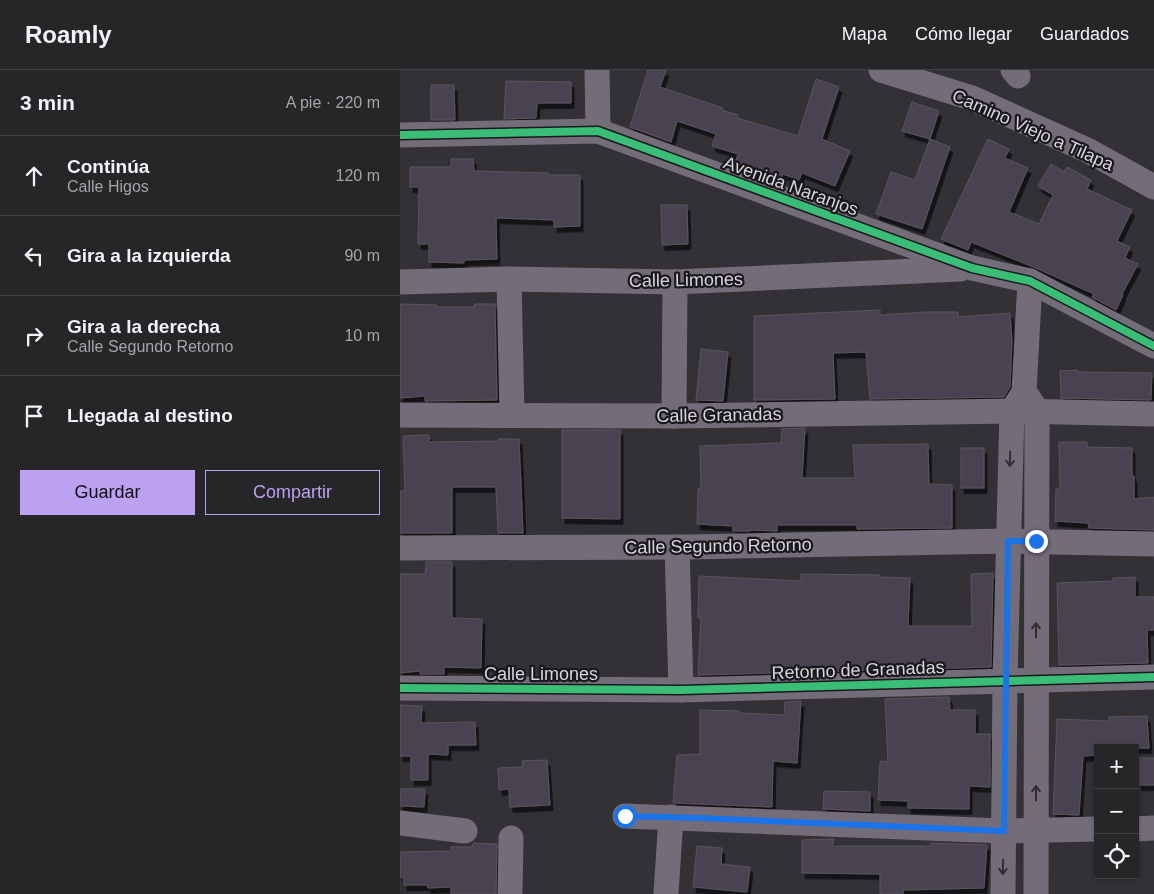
<!DOCTYPE html>
<html lang="es">
<head>
<meta charset="utf-8">
<style>
  :root { --surface:#262528; --page:#2e2d30; --text:#f1f3f6; --muted:#a4a5a8; --line:#424245; --accent:#bca0f2 }
  body { margin:0; font-family:Helvetica,sans-serif; background:var(--page); color:var(--text) }
  .controls { position:absolute; right:15px; bottom:15px; display:grid; overflow:hidden; border-radius:0px; box-shadow:0 1px 4px #0004 }
  .controls button { width:45px; height:45px; display:grid; place-items:center; padding:0; border:0; border-bottom:1px solid var(--line); background:var(--surface); color:var(--text); font:25px sans-serif }
  .stop { position:absolute; width:15px; height:15px; margin:-11px; border:4px solid #1a73e8; border-radius:50%; background:#fff }
  .stop.end { background:#1a73e8; border-color:#fff; box-shadow:0 1px 5px #0008 }
  .list { margin:0; padding:0; list-style:none }
  h2 { display:flex; justify-content:space-between; align-items:center; height:65px; margin:0; padding:0 20px; font-size:21px }
  h2 small { font-size:16px; font-weight:400; color:var(--muted) }
  .list li { display:grid; grid-template-columns:32px 1fr auto; gap:15px; align-items:center; box-sizing:border-box; height:80px; padding:0 20px; border-top:1px solid var(--line) }
  .list b { display:block; font-size:19px; white-space:nowrap }
  .list p { margin:0; font-size:16px; white-space:nowrap; color:var(--muted) }
  .list em { font-size:16px; font-style:normal; color:var(--muted) }
  .actions { display:flex; gap:10px; padding:15px 20px }
  .actions a { flex:1; padding:11px 0; border:1px solid var(--accent); border-radius:0px; text-align:center; font-size:18px; color:var(--accent) }
  .actions .main { background:var(--accent); color:#111 }
  .icon { flex:none; width:28px; height:28px; fill:none; stroke:currentColor; stroke-width:2; stroke-linecap:round; stroke-linejoin:round }
  .map { position:relative; flex:none; width:754px; height:824px; overflow:hidden }
  header { display:flex; align-items:center; gap:30px; box-sizing:border-box; height:70px; padding:0 25px; background:var(--surface); border-bottom:1px solid var(--line) }
  header strong { font-size:24px }
  nav { display:flex; gap:28px; margin-inline-start:auto; font-size:18px }
  main { display:flex }
  aside { flex:1; background:var(--surface) }
  .map>svg:first-child { display:block }
  .building { fill:#4a4351; stroke:#58565a; filter:url(#shadow) }
  .lines { fill:none; stroke-linecap:round; stroke-linejoin:round }
  .street { stroke:#736c79; stroke-width:25 }
  .cycleway-casing { stroke:#1a181c; stroke-width:11 }
  .cycleway { stroke:#3abd76; stroke-width:8 }
  .oneway { stroke:#302d33 }
  .route { stroke:#1a73e8; stroke-width:6 }
  .labels { text-anchor:middle; stroke-width:4.5; stroke-linejoin:round; paint-order:stroke }
  .street-label { font-size:18px; fill:#d7d5da; stroke:#1a181c }
</style>
</head>
<body>
<header>
<strong>Roamly</strong>
<nav><a>Mapa</a><a>Cómo llegar</a><a>Guardados</a></nav>
</header>
<main>
<aside>
<h2>3 min<small>A pie · 220 m</small></h2>
<ul class="list">
<li><svg class="icon" aria-label="ahead" viewBox="0 0 24 24"><path d="M12 20V5M6 11l6-6 6 6"/></svg><div><b>Continúa</b><p>Calle Higos</p></div><em>120 m</em></li>
<li><svg class="icon" aria-label="left" viewBox="0 0 24 24"><path d="M17 20v-9H6M10 6l-5 5 5 5"/></svg><div><b>Gira a la izquierda</b></div><em>90 m</em></li>
<li><svg class="icon" aria-label="right" viewBox="0 0 24 24"><path d="M7 20v-9h11M14 6l5 5-5 5"/></svg><div><b>Gira a la derecha</b><p>Calle Segundo Retorno</p></div><em>10 m</em></li>
<li><svg class="icon" aria-label="arrive" viewBox="0 0 24 24"><path d="M6 21V4h12l-3 4 3 4H6"/></svg><div><b>Llegada al destino</b></div></li>
</ul>
<div class="actions"><a class="main">Guardar</a><a>Compartir</a></div>
</aside>
<div class="map">
<svg width="754" height="824" viewBox="0 0 754 824">
  <defs>
    <filter id="shadow"><feDropShadow dx="3" dy="5.5" stdDeviation="0" flood-color="#0009"/></filter>
  </defs>
  <rect width="100%" height="100%" fill="#333136"/>
  <g class="building">
    <polygon points="248,0 266,0 260,17 323,38 322,40 338,45 337,48 398,66 416,9 439,17 422,69 450,81 435,116 402,103 399,110 383,104 382,107 335,93 338,84 312,76 316,64 277,51 271,72 230,57"/>
    <polygon points="106,11 171,12 171,33 137,33 136,48 104,49"/>
    <polygon points="31,15 54,15 55,50 31,50"/>
    <polygon points="512,32 539,41 530,69 502,61"/>
    <polygon points="530,69 550,77 522,159 476,144 491,102 515,110"/>
    <polygon points="588,69 609,79 605,88 628,98 609,142 639,154 653,125 638,116 651,94 664,102 667,97 691,110 687,119 732,140 717,171 730,177 725,188 738,194 722,224 723,225 716,240 692,227 694,224 636,198 571,172 568,180 541,169"/>
    <polygon points="51,89 73,89 74,101 148,103 148,105 180,105 180,156 154,157 154,150 96,148 97,189 64,190 64,193 29,192 29,174 18,174 19,117 10,117 10,97 51,97"/>
    <polygon points="261,135 287,135 288,174 262,175"/>
    <polygon points="0,234 37,235 37,237 74,237 74,234 95,234 97,330 25,331 25,326 0,328"/>
    <polygon points="480,240 480,245 526,242 558,242 558,247 610,243 612,270 610,317 604,327 470,329 466,282 433,283 435,329 354,330 354,246"/>
    <polygon points="301,279 328,282 323,331 296,330"/>
    <polygon points="678,300 678,302 752,303 751,330 661,328 660,301"/>
    <polygon points="405,358 402,408 455,408 453,375 528,374 529,414 552,415 552,458 457,459 457,455 377,455 377,461 351,460 351,461 333,461 333,456 297,454 298,418 301,419 300,376 381,373 382,359"/>
    <polygon points="162,360 220,360 220,449 162,448"/>
    <polygon points="29,365 29,372 98,371 98,369 119,369 123,463 98,463 96,417 52,417 52,463 0,463 0,421 5,421 3,366"/>
    <polygon points="659,372 687,372 687,377 732,378 732,406 734,406 734,429 754,427 754,460 689,458 688,453 655,451 656,419 660,419"/>
    <rect x="561" y="378" width="23" height="40"/>
    <polygon points="26,492 52,492 52,548 82,549 81,598 44,597 44,604 20,604 20,601 0,603 0,504 25,504"/>
    <polygon points="593,503 591,597 298,605 301,548 298,548 299,506 401,511 401,504 480,505 480,507 510,508 508,556 572,556 571,504"/>
    <polygon points="735,507 735,527 754,527 754,560 747,560 748,593 659,595 657,513 713,511 713,508"/>
    <polygon points="549,627 550,640 575,640 575,664 590,664 590,717 569,716 569,739 508,738 508,731 478,730 480,691 488,692 485,629"/>
    <polygon points="401,631 397,693 373,691 372,737 273,733 277,685 300,684 300,640 339,641 339,643 384,645 385,632"/>
    <polygon points="0,635 22,636 21,653 75,652 76,675 48,675 48,685 28,684 28,710 11,710 11,686 0,686"/>
    <polygon points="747,646 749,678 698,678 698,685 683,686 679,745 653,744 657,649 709,651 709,647"/>
    <rect x="738" y="688" width="16" height="27"/>
    <polygon points="147,690 150,735 110,737 109,719 99,720 98,698 123,697 122,691"/>
    <polygon points="0,719 25,719 24,737 0,736"/>
    <polygon points="424,721 470,722 470,741 423,739"/>
    <polygon points="434,769 433,776 531,776 531,773 587,775 584,818 503,820 503,824 480,824 480,804 402,803 402,770"/>
    <polygon points="73,773 97,774 96,824 51,824 51,817 28,818 27,815 4,815 4,807 0,807 0,782 51,781 51,777 72,777"/>
    <polygon points="297,776 322,778 321,794 350,797 347,822 293,817"/>
  </g>
  <g class="lines">
    <g class="street">
      <polyline points="197,0 198,61"/>
      <polyline points="481,0 572,28 689,81 754,117"/>
      <polyline points="613,0 618,6"/>
      <polyline points="0,65 198,61 572,198 630,211 754,276"/>
      <polyline points="109,209 112,345"/>
      <polyline points="0,212 109,209 275,212 560,199"/>
      <polyline points="628,327 637,341 636,824"/>
      <polyline points="0,345 274,346 612,341 754,344"/>
      <polyline points="274,346 275,212"/>
      <polyline points="277,477 281,620"/>
      <polyline points="0,478 288,477 608,471 754,474"/>
      <polyline points="0,618 281,620 754,607"/>
      <polyline points="225,746 604,761 698,759"/>
      <polyline points="0,753 65,761"/>
      <polyline points="735,759 754,758"/>
      <polyline points="110,824 111,768"/>
      <polyline points="266,824 271,747"/>
      <polyline points="603,824 605,610 612,341 624,322 630,211"/>
    </g>
    <defs>
      <g id="cycleway">
        <polyline points="0,65 198,61 572,198 630,211 754,276"/>
        <polyline points="0,618 281,620 754,607"/>
      </g>
    </defs>
    <use href="#cycleway" class="cycleway-casing"/>
    <use href="#cycleway" class="cycleway"/>
  </g>
  <defs><path id="oneway-shaft" d="M-6 0H5M1.5-3L5.5 0L1.5 3" fill="none" stroke-width="1.6" stroke-linecap="round" stroke-linejoin="round" transform="scale(1.25)"/></defs>
  <g class="oneway">
    <use href="#oneway-shaft" transform="translate(610 389) rotate(92)"/>
    <use href="#oneway-shaft" transform="translate(636 560) rotate(-90)"/>
    <use href="#oneway-shaft" transform="translate(636 723) rotate(-90)"/>
    <use href="#oneway-shaft" transform="translate(603 797) rotate(91)"/>
  </g>
  <g class="lines">
    <polyline class="route" points="225,746 298,748 604,761 608,471 636,471"/>
  </g>
  <g class="labels">
    <g class="street-label">
      <text transform="translate(633 60) rotate(24)" y="6">Camino Viejo a Tilapa</text>
      <text transform="translate(391 116) rotate(20)" y="6">Avenida Naranjos</text>
      <text transform="translate(286 210) rotate(-1)" y="6">Calle Limones</text>
      <text transform="translate(319 345) rotate(-1)" y="6">Calle Granadas</text>
      <text transform="translate(318 476) rotate(-1)" y="6">Calle Segundo Retorno</text>
      <text transform="translate(458 600) rotate(-2)" y="6">Retorno de Granadas</text>
      <text x="141" y="610">Calle Limones</text>
    </g>
  </g>
</svg>
<div class="controls">
<button>+</button>
<button>−</button>
<button><svg class="icon" aria-label="locate" viewBox="0 0 24 24"><circle cx="12" cy="12" r="6"/><path d="M12 2v4M12 18v4M2 12h4M18 12h4"/></svg></button>
</div>
<div class="stop" style="left:225px;top:746px"></div>
<div class="stop end" style="left:636px;top:471px"></div>
</div>
</main>
</body>
</html>
